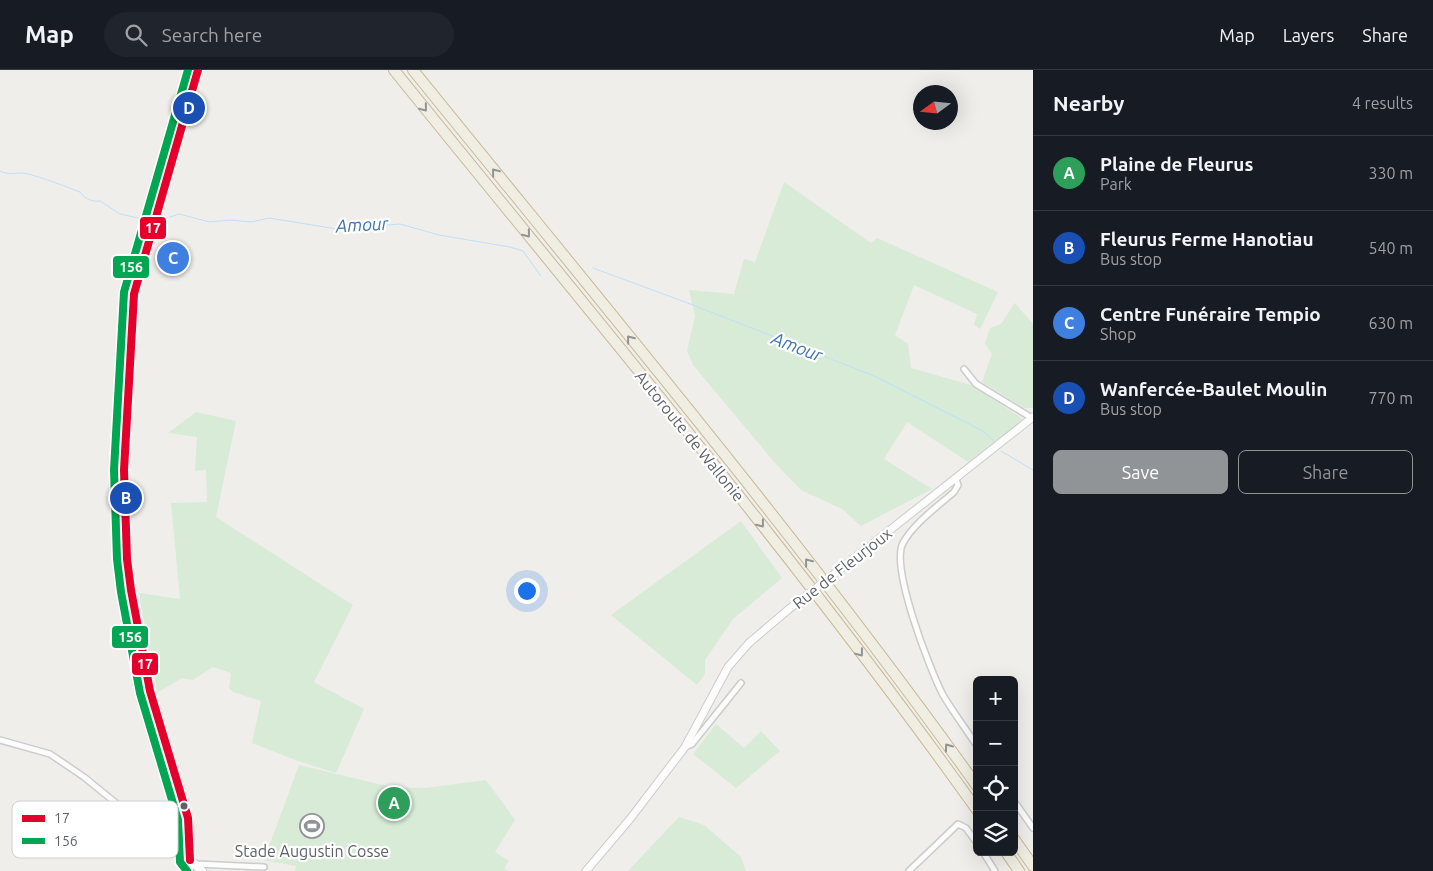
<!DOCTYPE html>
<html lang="en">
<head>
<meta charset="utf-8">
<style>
  :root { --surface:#171b24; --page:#20242c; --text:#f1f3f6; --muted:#9ea1a6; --line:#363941; --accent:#919496 }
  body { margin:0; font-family:Ubuntu,sans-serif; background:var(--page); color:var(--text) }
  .controls { position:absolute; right:15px; bottom:15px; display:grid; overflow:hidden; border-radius:8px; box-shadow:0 5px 20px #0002 }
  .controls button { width:45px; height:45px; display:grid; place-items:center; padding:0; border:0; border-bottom:1px solid var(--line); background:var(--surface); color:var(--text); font:25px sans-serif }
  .compass { position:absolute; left:913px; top:15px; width:45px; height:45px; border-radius:50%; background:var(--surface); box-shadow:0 5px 20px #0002; rotate:255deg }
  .you { position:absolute; left:526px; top:520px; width:18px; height:18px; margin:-12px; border:4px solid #fff; border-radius:50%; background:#1a73e8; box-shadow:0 0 0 8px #1a73e833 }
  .badge { display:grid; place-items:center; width:32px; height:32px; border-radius:50%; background:var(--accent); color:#fff; font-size:16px; font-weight:700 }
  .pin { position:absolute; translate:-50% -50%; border:2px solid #fff; box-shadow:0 1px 5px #0006 }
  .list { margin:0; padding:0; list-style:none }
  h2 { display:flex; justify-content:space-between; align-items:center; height:65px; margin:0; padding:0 20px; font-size:21px }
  h2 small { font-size:16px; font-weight:400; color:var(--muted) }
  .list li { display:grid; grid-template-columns:32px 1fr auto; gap:15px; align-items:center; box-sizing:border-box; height:75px; padding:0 20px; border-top:1px solid var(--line) }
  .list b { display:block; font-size:19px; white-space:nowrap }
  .list p { margin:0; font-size:16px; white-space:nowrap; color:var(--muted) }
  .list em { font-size:16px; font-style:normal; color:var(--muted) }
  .actions { display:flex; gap:10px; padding:15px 20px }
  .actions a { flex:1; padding:11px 0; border:1px solid var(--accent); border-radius:8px; text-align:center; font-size:18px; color:var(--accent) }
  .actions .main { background:var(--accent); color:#fff }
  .icon { flex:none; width:28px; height:28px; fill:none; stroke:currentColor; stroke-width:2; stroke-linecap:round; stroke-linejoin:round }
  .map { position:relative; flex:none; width:1033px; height:801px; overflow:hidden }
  header { display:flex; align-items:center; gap:30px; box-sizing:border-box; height:70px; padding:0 25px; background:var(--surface); border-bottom:1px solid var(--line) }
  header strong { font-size:24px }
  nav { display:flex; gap:28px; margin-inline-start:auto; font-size:18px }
  .search { width:350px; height:45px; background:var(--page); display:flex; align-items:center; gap:12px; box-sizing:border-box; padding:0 18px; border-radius:28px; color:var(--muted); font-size:19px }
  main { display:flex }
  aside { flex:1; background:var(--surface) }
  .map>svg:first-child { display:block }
  .green { fill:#d8ebd6 }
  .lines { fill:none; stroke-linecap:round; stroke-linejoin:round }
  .stream { stroke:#bfe0f9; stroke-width:1 }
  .minor-casing { stroke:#cbcccc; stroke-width:8 }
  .tertiary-casing { stroke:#cbcccc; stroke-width:9 }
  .secondary-casing { stroke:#cacacb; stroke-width:10 }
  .motorway-casing { stroke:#c8b996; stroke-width:12 }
  .minor { stroke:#fdfcfc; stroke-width:5 }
  .tertiary { stroke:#fdfcfc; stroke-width:7 }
  .secondary { stroke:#fdfcfc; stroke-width:8 }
  .motorway { stroke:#f0ede3; stroke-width:10 }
  .tertiary-bridge-casing { stroke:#cbcccc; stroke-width:9; stroke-linecap:butt }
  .tertiary-bridge { stroke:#fdfcfc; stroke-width:7 }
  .bus-1-casing { stroke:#fff; stroke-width:11 }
  .bus-2-casing { stroke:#fff; stroke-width:11 }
  .bus-1 { stroke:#e4002b; stroke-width:8 }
  .bus-2 { stroke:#00a651; stroke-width:8 }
  .oneway { stroke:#929393 }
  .bus-dot { fill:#5f6368; stroke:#fff; stroke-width:2 }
  .labels { text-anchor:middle; stroke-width:4.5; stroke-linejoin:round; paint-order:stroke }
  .street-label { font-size:16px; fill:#5f6368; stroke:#fff }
  .poi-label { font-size:16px; fill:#5f6368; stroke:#fff }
  .water-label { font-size:18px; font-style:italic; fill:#4174aa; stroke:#fff }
  .key { fill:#fff; stroke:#cfd0d2; stroke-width:1 }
  .key-label { font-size:14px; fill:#5f6368 }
  .line-badge { stroke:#fff; stroke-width:2 }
  .badge-label { font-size:14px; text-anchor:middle; font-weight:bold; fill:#fff }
</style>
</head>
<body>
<header>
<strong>Map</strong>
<div class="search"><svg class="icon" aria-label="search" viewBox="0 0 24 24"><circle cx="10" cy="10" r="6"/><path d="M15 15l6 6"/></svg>Search here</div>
<nav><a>Map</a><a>Layers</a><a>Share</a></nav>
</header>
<main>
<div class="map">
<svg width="1033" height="801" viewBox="0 0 1033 801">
  <rect width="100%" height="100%" fill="#efeeea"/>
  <g class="green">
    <polygon points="784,112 871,173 877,168 998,222 980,259 974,255 977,244 914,215 895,265 908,274 911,298 971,315 1023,349 968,392 907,352 884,389 932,419 861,456 842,439 801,420 775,393 693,295 687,281 695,246 689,220 734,224 744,189 755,192"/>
    <polygon points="1015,233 1033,254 1033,338 1024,338 982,312 992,284 985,274 990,258 1001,254"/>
    <polygon points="196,342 236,351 216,447 353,535 314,612 364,639 336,703 298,691 252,673 261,631 233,622 229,618 231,603 213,597 193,610 182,608 157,623 139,523 180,529 171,433 207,432 206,400 195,401 197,367 168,363"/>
    <polygon points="741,451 782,508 733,549 705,590 705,604 697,615 611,545"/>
    <polygon points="716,654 744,678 761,661 780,681 736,718 693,684"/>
    <polygon points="299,695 391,717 425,718 486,710 515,750 495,782 509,791 504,798 508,801 295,801 296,796 264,790"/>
    <polygon points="679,747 704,755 741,787 746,801 628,801"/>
  </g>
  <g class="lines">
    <g class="stream">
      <path d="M0,101C8,105 15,103 23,103C33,104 70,118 80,122C85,129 92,132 100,131L120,144L147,150"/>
      <polyline points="170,147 179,144 210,152 229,150 252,152 269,148 337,159 400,154 439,165 510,177 523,181 541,206"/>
      <polyline points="593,198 693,235 874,306 983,361 994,371"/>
      <polyline points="1001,381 1033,400"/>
    </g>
    <defs>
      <g id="minor">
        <polyline points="964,299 976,314 1032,348"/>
        <path d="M956,409L958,415L954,422C937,437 914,453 903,473C890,497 930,600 943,625C953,642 966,659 977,676"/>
        <polyline points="0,670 50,684 84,707 176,782 190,790"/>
        <polyline points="685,677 692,674 741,613"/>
        <polyline points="1014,731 1033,758"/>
        <polyline points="983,782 995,801"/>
        <polyline points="197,794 264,797"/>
        <polyline points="909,801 958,754 966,758 977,773"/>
      </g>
      <g id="tertiary">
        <polyline points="852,490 1033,347"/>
        <polyline points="586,801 630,749 685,677 728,597 749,573 789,539"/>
      </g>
      <g id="secondary">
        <polyline points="190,790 202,801"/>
        <polyline points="189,801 190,773 188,748 150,621 131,520 127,489 124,400 134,224 198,0"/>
      </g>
      <g id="motorway">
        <path d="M394,0C591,244 795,485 977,740"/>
        <path d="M413,0C604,236 800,469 977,716"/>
        <polyline points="1014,769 1033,796"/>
        <polyline points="1006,782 1019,801"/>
      </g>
    </defs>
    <use href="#minor" class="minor-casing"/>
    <use href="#tertiary" class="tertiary-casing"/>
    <use href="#secondary" class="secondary-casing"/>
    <use href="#motorway" class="motorway-casing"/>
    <use href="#minor" class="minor"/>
    <use href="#tertiary" class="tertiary"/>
    <use href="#secondary" class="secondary"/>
    <use href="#motorway" class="motorway"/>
    <defs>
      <polyline id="tertiary-bridge" points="789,539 852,490"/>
    </defs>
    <use href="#tertiary-bridge" class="tertiary-bridge-casing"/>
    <use href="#tertiary-bridge" class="tertiary-bridge"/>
    <defs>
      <polyline id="bus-1" points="190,790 188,748 150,621 131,520 127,489 124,400 134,224 198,0"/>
      <polyline id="bus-2" points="187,801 180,792 178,750 140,623 121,522 117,489 114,400 124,222 188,0"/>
    </defs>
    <use href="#bus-1" class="bus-1-casing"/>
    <use href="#bus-2" class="bus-2-casing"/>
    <use href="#bus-1" class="bus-1"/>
    <use href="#bus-2" class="bus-2"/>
  </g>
  <defs><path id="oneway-chevron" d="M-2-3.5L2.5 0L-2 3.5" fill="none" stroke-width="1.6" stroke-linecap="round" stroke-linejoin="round" transform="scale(1.25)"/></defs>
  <g class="oneway">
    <use href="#oneway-chevron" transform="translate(424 38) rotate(51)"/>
    <use href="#oneway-chevron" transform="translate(495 102) rotate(-129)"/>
    <use href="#oneway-chevron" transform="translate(527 164) rotate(51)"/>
    <use href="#oneway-chevron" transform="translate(630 269) rotate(-129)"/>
    <use href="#oneway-chevron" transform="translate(761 454) rotate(52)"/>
    <use href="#oneway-chevron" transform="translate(808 492) rotate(-128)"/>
    <use href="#oneway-chevron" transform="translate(860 583) rotate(53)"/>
    <use href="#oneway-chevron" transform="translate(948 677) rotate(-126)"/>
  </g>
  <defs>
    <symbol id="stadium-ring" viewBox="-11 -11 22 22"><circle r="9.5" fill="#fff" stroke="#919496" stroke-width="1.5"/><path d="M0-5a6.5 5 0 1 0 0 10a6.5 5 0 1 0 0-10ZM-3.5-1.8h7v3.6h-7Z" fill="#919496"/></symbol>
  </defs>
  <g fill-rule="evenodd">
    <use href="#stadium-ring" x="298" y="742" width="28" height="28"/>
  </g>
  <circle class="bus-dot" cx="184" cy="736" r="4.5"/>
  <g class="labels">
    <g class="street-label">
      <text transform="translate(690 366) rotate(51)" y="6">Autoroute de Wallonie</text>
      <text transform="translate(842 498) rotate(-38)" y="6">Rue de Fleurjoux</text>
    </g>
    <g class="poi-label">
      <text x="312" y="787">Stade Augustin Cosse</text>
    </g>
    <g class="water-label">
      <text transform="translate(362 155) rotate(-3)" y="6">Amour</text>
      <text transform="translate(797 277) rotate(21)" y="6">Amour</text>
    </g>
  </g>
  <rect x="12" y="731" width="166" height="57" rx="8" class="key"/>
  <rect x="22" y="745" width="23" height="7" fill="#e4002b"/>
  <rect x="22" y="768" width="23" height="6" fill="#00a651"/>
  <g class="key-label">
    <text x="54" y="753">17</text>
    <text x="54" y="776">156</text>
  </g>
  <g class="line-badge">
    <rect x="139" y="146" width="28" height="24" rx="5" fill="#e4002b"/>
    <rect x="112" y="185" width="38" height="24" rx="5" fill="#00a651"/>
    <rect x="111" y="555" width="38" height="24" rx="5" fill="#00a651"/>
    <rect x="131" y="582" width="28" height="24" rx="5" fill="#e4002b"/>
  </g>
  <g class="badge-label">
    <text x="153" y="163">17</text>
    <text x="131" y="202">156</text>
    <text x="130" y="572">156</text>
    <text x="145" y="599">17</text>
  </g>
</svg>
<div class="controls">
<button>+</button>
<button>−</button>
<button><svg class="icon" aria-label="locate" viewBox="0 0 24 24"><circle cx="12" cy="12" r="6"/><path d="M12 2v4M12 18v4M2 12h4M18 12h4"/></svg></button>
<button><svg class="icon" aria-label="layers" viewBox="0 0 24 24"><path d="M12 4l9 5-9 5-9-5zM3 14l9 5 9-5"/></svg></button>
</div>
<svg class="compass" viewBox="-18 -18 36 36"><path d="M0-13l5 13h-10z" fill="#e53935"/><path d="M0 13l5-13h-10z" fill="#9ea1a6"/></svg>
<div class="you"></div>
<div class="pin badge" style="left:394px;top:733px;background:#2e9e5b">A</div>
<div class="pin badge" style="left:126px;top:428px;background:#1a4fb4">B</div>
<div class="pin badge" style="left:173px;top:188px;background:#3f7fe0">C</div>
<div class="pin badge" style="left:189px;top:38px;background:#1a4fb4">D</div>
</div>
<aside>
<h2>Nearby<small>4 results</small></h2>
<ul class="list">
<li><span class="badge" style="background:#2e9e5b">A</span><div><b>Plaine de Fleurus</b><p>Park</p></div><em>330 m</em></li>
<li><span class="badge" style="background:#1a4fb4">B</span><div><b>Fleurus Ferme Hanotiau</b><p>Bus stop</p></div><em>540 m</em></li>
<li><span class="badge" style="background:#3f7fe0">C</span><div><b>Centre Funéraire Tempio</b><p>Shop</p></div><em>630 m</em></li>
<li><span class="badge" style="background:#1a4fb4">D</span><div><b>Wanfercée-Baulet Moulin</b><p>Bus stop</p></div><em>770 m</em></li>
</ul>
<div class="actions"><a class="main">Save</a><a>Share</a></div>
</aside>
</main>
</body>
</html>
